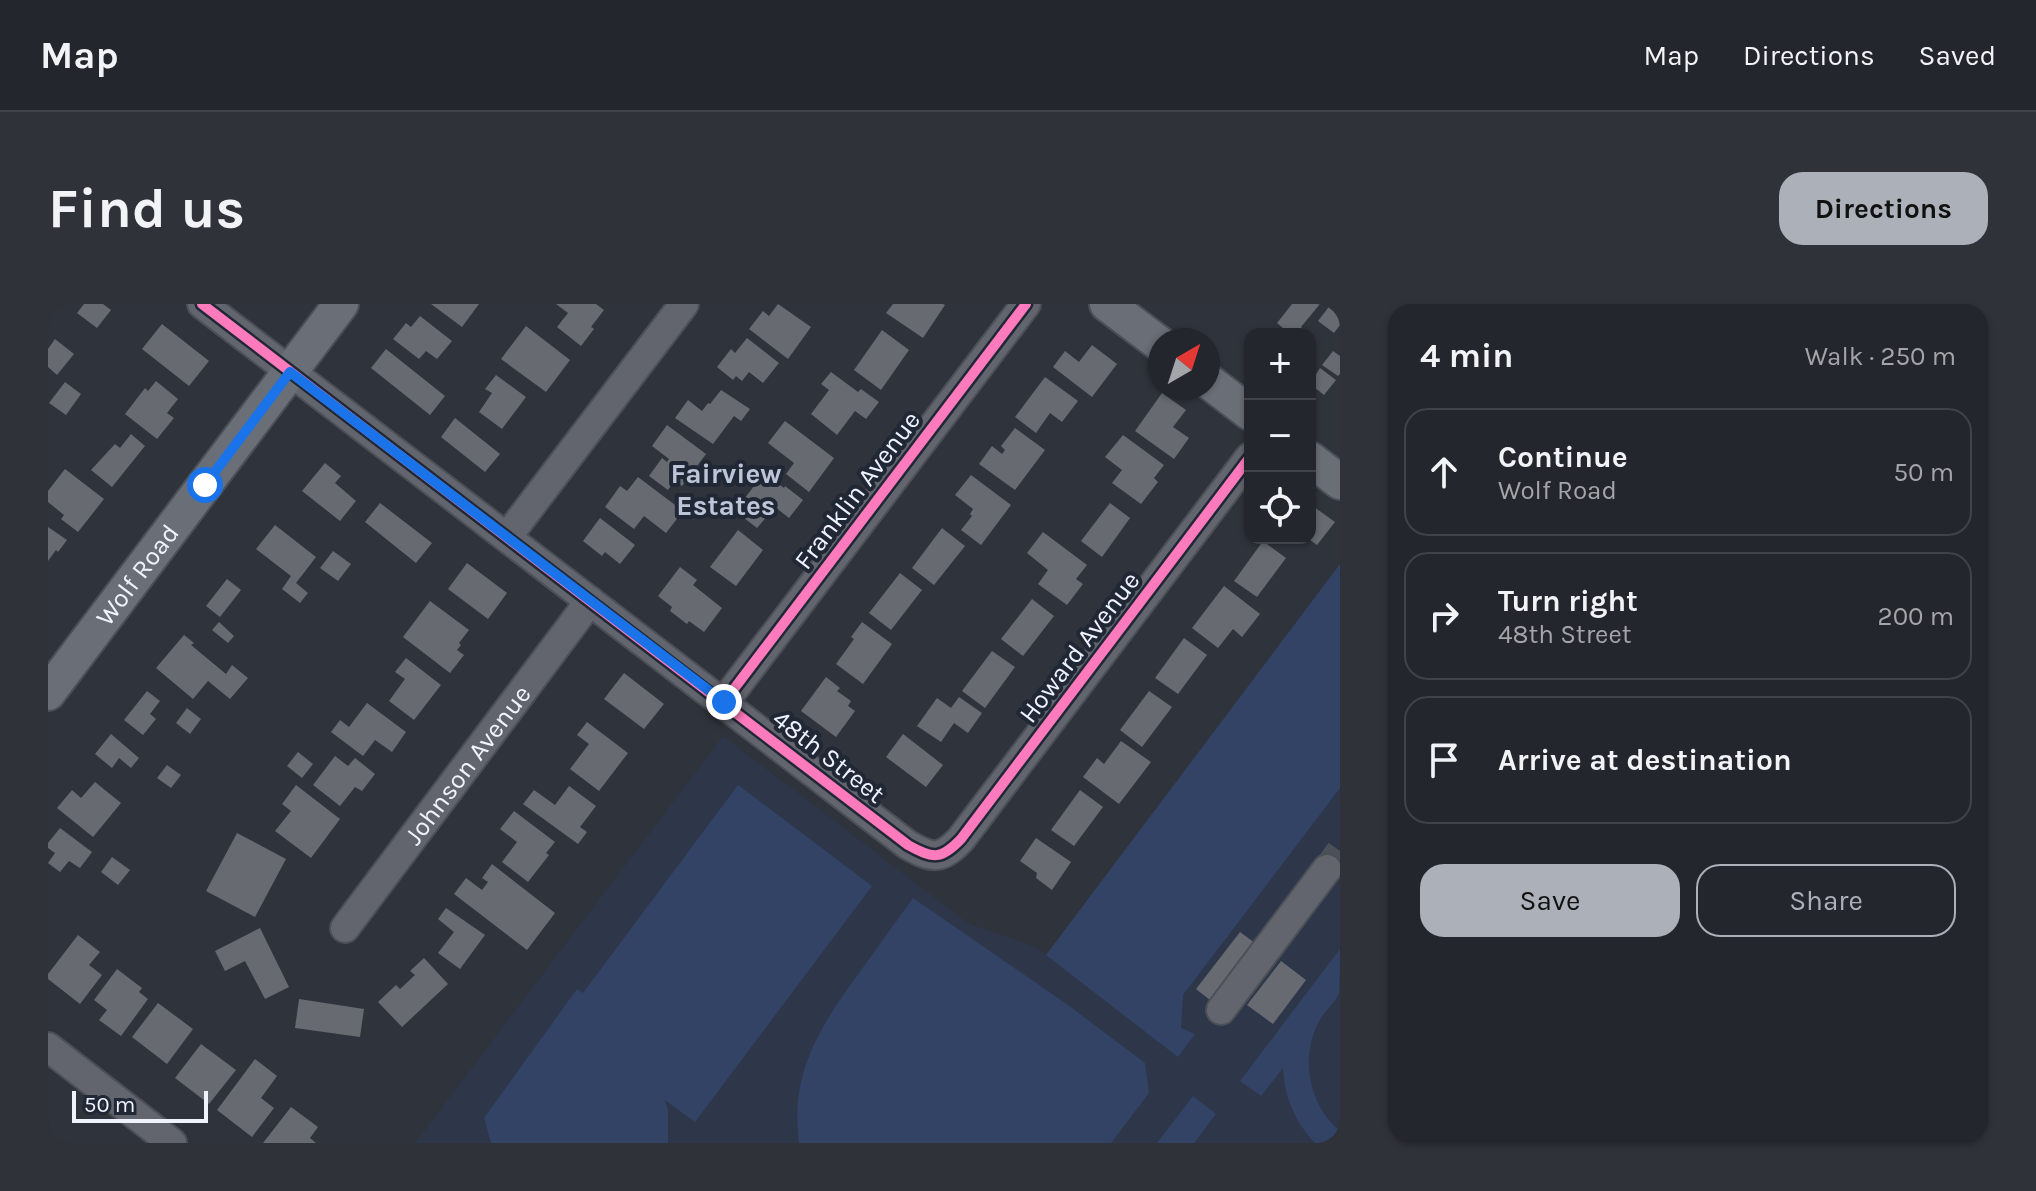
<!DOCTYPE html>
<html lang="en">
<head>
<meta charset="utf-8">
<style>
  :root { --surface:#23262c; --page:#2f3238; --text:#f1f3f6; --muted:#a3a5a9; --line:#404348; --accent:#acb0b9 }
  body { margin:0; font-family:Karla,sans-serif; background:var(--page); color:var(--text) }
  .controls { position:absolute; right:24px; top:24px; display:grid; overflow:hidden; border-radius:16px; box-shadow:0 2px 6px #0004 }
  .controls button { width:72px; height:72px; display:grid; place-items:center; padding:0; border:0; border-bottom:2px solid var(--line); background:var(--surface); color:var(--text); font:40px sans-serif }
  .compass { position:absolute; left:1100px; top:24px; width:72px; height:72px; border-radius:50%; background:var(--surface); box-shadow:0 2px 6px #0004; rotate:39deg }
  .scale { position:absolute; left:24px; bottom:20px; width:136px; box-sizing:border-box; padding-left:8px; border:4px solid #eff3fd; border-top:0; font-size:22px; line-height:28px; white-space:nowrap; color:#eff3fd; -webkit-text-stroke:6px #202735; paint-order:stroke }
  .stop { position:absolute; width:24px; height:24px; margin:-18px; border:6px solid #1a73e8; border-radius:50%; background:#fff }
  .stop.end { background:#1a73e8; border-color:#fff; box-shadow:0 2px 8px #0008 }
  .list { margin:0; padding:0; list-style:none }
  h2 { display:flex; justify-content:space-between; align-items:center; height:104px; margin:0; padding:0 32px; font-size:34px }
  h2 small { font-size:26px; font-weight:400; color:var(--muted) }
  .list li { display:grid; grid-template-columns:52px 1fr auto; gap:24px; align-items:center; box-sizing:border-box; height:128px; margin:0 16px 16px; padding:0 16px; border:2px solid var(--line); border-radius:24px }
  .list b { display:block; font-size:30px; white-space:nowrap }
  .list p { margin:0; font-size:26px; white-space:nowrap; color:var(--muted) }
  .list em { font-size:26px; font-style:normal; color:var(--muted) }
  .actions { display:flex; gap:16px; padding:24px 32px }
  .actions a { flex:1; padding:18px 0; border:2px solid var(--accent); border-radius:24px; text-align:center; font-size:28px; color:var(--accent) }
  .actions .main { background:var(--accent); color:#111 }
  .icon { flex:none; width:44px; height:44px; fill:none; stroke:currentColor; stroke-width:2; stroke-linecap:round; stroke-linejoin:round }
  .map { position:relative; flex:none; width:1292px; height:839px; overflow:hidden; border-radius:24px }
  header { display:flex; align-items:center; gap:48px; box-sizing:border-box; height:112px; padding:0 40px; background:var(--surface); border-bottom:2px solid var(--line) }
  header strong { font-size:38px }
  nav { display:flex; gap:44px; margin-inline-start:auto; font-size:28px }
  .intro { display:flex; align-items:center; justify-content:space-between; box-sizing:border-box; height:192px; padding:0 48px }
  h1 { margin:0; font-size:56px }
  .button { padding:20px 36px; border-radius:24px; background:var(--accent); color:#111; font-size:28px; font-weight:700 }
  main { display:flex; gap:48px; padding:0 48px }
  aside { flex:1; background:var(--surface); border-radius:24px; box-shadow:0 2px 6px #0004 }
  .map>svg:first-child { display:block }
  .built { fill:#2e364a }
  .green { fill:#334366 }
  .building { fill:#676a71 }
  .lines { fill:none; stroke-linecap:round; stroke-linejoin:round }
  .minor-tunnel { stroke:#4c5058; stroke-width:28; stroke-dasharray:28 14; stroke-linecap:butt }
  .minor-casing { stroke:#4b4f56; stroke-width:32 }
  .major-casing { stroke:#4b4f56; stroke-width:38 }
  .minor { stroke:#62656d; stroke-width:28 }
  .major { stroke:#6a6e77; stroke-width:34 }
  .cycleway-casing { stroke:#202735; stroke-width:15 }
  .cycleway { stroke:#fd7abc; stroke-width:10 }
  .route { stroke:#1a73e8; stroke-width:10 }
  .labels { text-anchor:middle; stroke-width:8; stroke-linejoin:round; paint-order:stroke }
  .street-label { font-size:26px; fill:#eff3fd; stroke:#202735 }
  .neighbourhood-label { font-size:28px; font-weight:bold; fill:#bdc6d9; stroke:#202735 }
</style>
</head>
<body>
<header>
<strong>Map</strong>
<nav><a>Map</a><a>Directions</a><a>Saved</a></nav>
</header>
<div class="intro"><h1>Find us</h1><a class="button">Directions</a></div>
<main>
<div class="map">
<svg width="1292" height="839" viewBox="0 0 1292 839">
  <rect width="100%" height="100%" fill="#2f333b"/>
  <polygon class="built" points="1292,260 1292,839 367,839 675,432 920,619 985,642 998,651"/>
  <g class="green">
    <polygon points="1292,260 1292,484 1135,691 1133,724 1147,730 1130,753 998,651"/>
    <polygon points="690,481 824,582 647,818 617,796 620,807 620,839 443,839 436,814 529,685 535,689"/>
    <path d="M865,594L1020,701L1097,759L1101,789L1063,839H751C742,769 771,724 811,669C829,644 847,619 865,594Z"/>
    <path d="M1292,645C1292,656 1292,680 1291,689C1287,700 1275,708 1270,719C1252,756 1261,801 1292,827V839H1267C1247,818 1236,792 1235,764L1213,792L1192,777Z"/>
    <polygon points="1145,792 1168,810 1146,839 1109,839"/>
  </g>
  <g class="building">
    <polygon points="36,0 55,0 63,6 49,24 29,9"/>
    <polygon points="383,0 431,0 414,23"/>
    <polygon points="508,0 548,0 556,6 543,23 546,25 533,42 509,23 520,9"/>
    <polygon points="730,0 763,23 740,55 701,25 715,7 721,12"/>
    <polygon points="845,0 895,0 897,1 875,34 838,9"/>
    <polygon points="1244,0 1272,0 1253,23 1262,30 1242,30 1229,19"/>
    <polygon points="1283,0 1292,7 1292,21 1286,29 1270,17"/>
    <polygon points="372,12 404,37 389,55 378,47 371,55 345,35 358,19 363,23"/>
    <polygon points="114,20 161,57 141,82 94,45"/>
    <polygon points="478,22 522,56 498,88 453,55"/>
    <polygon points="834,26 861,46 833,86 806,66"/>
    <polygon points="699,34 731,59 715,79 701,68 694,77 688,72 685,76 669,63 683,45 687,49"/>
    <polygon points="7,35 26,50 9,71 0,63 0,45"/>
    <polygon points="1044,41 1069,60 1044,93 1005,63 1017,47 1031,58"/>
    <polygon points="338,45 397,92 382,111 323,64"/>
    <polygon points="1285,47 1292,52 1292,70 1290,72 1274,61"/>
    <polygon points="1272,64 1288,76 1276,91 1262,80"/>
    <polygon points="783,68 810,88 813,85 831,98 818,115 807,107 789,131 763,110 781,86 773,80"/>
    <polygon points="448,71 478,93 454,125 431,108 444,89 437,85"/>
    <polygon points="997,73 1030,97 1014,118 1002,109 988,129 967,113"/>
    <polygon points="108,77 130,95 119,109 126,114 109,135 77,110 97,84 100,87"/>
    <polygon points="17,78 33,90 18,111 1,99"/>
    <polygon points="673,86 702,105 693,117 686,112 665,140 627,114 640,96 654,107 660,99 662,100"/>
    <polygon points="1114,89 1138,106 1125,123 1141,134 1126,155 1087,127"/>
    <polygon points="407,114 452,150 437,168 393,133"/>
    <polygon points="737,117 786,154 761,188 738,170 746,159 720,139"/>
    <polygon points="619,121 658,150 634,182 627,176 620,186 601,172 614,154 619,158 621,155 604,142"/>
    <polygon points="967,124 997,146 967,186 931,160 944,142 954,150 957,146 953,142"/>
    <polygon points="83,130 97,142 64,183 43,166 67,140 72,144"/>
    <polygon points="1075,131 1116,161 1106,174 1110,178 1093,200 1064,179 1074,166 1057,153"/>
    <polygon points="277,159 293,172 287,179 308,197 292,217 254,187"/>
    <polygon points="17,165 56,195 30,228 13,215 16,211 0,198 0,187"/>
    <polygon points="716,169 736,184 737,182 755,196 741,214 727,203 709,224 687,207"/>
    <polygon points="923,171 963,201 933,241 913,226 924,212 922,210 925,205 907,191"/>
    <polygon points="590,173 635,207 618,229 596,212 586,225 557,203 572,182 579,187"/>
    <polygon points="332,199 384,239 368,259 317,218"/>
    <polygon points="1062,199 1082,214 1054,253 1033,237"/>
    <polygon points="1262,200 1287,218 1269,241 1262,236"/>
    <polygon points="552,214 587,241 572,260 557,248 554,252 535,237"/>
    <polygon points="227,221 268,253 248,279 260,289 252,299 234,285 243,272 208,245"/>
    <polygon points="0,223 19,236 10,248 8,246 0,257"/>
    <polygon points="894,224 917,242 886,281 864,264"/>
    <polygon points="690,226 715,246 688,282 662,263"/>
    <polygon points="995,228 1039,261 1028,275 1035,280 1019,301 990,280 1000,266 979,249"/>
    <polygon points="1215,237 1238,254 1209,293 1186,277"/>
    <polygon points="285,247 303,260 290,277 272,264"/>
    <polygon points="419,259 459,289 440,315 400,285"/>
    <polygon points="632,263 649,276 645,281 674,304 656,328 641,317 639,320 622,307 624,303 610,292"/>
    <polygon points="852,269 874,286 843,326 821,309"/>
    <polygon points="179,275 193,286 172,313 158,302"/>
    <polygon points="1176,282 1212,310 1194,333 1185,325 1170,344 1144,324"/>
    <polygon points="984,295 1006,312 975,352 953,335"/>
    <polygon points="382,297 421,326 411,339 413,341 409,346 416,351 402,369 355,333"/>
    <polygon points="171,318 186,332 180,339 164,326"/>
    <polygon points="814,318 844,340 815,380 788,360 806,335 803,333"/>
    <polygon points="136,331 146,339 143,341 178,370 184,361 200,374 182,395 160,377 145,395 108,364"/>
    <polygon points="1136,334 1159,351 1130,390 1107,374"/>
    <polygon points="944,347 967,363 937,404 914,387"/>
    <polygon points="358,354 393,381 366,416 341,397 357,375 347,368"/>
    <polygon points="576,369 616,400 596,425 556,395"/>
    <polygon points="778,373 792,384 789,387 803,397 800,402 807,407 788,433 753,407"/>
    <polygon points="99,387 112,397 102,410 108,415 95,431 76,416"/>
    <polygon points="1101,387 1124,403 1094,443 1072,426"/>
    <polygon points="911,393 934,409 920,429 906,419 893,438 869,422 889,394 903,404"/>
    <polygon points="319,399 358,428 344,448 327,436 315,452 283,428 292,416 301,423"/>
    <polygon points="139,404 153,415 142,430 128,419"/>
    <polygon points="539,418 580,449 551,487 522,465 541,440 529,431"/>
    <polygon points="63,430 91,454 83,464 71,454 64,464 47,450"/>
    <polygon points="855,430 895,461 878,483 838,453"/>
    <polygon points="1073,437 1103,458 1071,500 1035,473 1049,454 1056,460"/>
    <polygon points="250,448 265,460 254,474 239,462"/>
    <polygon points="287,452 300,462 307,454 327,470 314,487 307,483 292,502 265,481"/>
    <polygon points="119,461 133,471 123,484 109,474"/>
    <polygon points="47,478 73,499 45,533 9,504 24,486 33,494"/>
    <polygon points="248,481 292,515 263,554 227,527 243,507 234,500"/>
    <polygon points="521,482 548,502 532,523 539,528 530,540 475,500 486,486 507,501"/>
    <polygon points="1032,486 1055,503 1026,542 1003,526"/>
    <polygon points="466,507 507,538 498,549 501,551 480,578 454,558 469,538 452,525"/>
    <polygon points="12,524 44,548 32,564 21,557 12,568 0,559 7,549 0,544 0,539"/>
    <polygon points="189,529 238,555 207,613 158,587"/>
    <polygon points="988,534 1023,558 1004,586 988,574 989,569 972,557"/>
    <polygon points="64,553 82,566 70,581 53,568"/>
    <polygon points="444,560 507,609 479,646 406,590 418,574 434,586 440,578 434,574"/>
    <polygon points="398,604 437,631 412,665 390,649 406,628 390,615"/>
    <polygon points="212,624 241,683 217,695 197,657 177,667 167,647"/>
    <polygon points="1192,628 1211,642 1167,700 1148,685"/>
    <polygon points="30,631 52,648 41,661 54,671 32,700 0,675 0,670"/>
    <polygon points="376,654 400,680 354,723 330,698 348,681 352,685 367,671 362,667"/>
    <polygon points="1233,657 1258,676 1225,720 1199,701"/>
    <polygon points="69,665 94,684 91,688 100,695 73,732 51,716 59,706 46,696"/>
    <polygon points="251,695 316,705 312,733 247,724"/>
    <polygon points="110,699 145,725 119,760 84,733"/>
    <polygon points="153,740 188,766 161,800 127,774"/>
    <polygon points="207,755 229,772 213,794 226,804 204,833 169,806"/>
    <polygon points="243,803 270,823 262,834 268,839 215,839"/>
  </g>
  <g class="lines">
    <polyline class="minor-tunnel" points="1279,565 1292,547"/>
    <defs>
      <g id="minor">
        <path d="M154,0L860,541C885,555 893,556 913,535L1202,153"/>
        <polyline points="459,233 636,0"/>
        <polyline points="676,398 978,0"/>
        <path id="s1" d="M297,624L542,297"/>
        <polyline points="1173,706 1279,565"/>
        <polyline points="0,743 124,839"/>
      </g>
      <g id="major">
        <polyline points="1059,0 1112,40"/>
        <polyline points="1160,77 1202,109"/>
        <polyline points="1262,155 1292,178"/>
        <path id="s2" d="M0,389L293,0"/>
      </g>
    </defs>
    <use href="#minor" class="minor-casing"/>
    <use href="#major" class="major-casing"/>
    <use href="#minor" class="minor"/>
    <use href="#major" class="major"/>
    <defs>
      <g id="cycleway">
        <path d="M154,0L860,541C885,555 893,556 913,535L1202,153"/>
        <polyline points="676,398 978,0"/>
      </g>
    </defs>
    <use href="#cycleway" class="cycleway-casing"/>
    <use href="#cycleway" class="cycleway"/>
  </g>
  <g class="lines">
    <polyline class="route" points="157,181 242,68 676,398"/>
  </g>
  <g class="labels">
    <g class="street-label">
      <text transform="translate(809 186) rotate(-53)" y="9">Franklin Avenue</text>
      <text dy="9" stroke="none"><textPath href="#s2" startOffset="148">Wolf Road</textPath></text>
      <text transform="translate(1031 343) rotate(-53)" y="9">Howard Avenue</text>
      <text transform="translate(781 452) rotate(38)" y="9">48th Street</text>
      <text dy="9" stroke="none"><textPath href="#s1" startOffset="204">Johnson Avenue</textPath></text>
    </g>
    <g class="neighbourhood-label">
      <text x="678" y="179">Fairview<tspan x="678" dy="32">Estates</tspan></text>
    </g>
  </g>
</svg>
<div class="controls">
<button>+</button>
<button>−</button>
<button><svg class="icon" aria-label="locate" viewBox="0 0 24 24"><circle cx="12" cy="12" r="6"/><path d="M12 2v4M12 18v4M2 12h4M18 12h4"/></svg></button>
</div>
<svg class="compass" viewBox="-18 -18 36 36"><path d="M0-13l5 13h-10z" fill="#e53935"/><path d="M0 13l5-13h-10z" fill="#a3a5a9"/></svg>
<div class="scale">50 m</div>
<div class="stop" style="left:157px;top:181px"></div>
<div class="stop end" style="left:676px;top:398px"></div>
</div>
<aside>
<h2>4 min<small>Walk · 250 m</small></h2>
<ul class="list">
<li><svg class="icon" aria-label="ahead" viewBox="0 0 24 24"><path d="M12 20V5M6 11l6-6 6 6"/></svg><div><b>Continue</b><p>Wolf Road</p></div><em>50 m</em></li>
<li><svg class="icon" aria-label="right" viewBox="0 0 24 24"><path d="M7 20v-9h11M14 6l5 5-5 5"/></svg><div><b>Turn right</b><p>48th Street</p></div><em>200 m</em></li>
<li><svg class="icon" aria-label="arrive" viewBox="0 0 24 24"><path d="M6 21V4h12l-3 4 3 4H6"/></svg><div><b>Arrive at destination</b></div></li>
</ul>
<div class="actions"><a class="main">Save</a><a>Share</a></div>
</aside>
</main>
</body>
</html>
